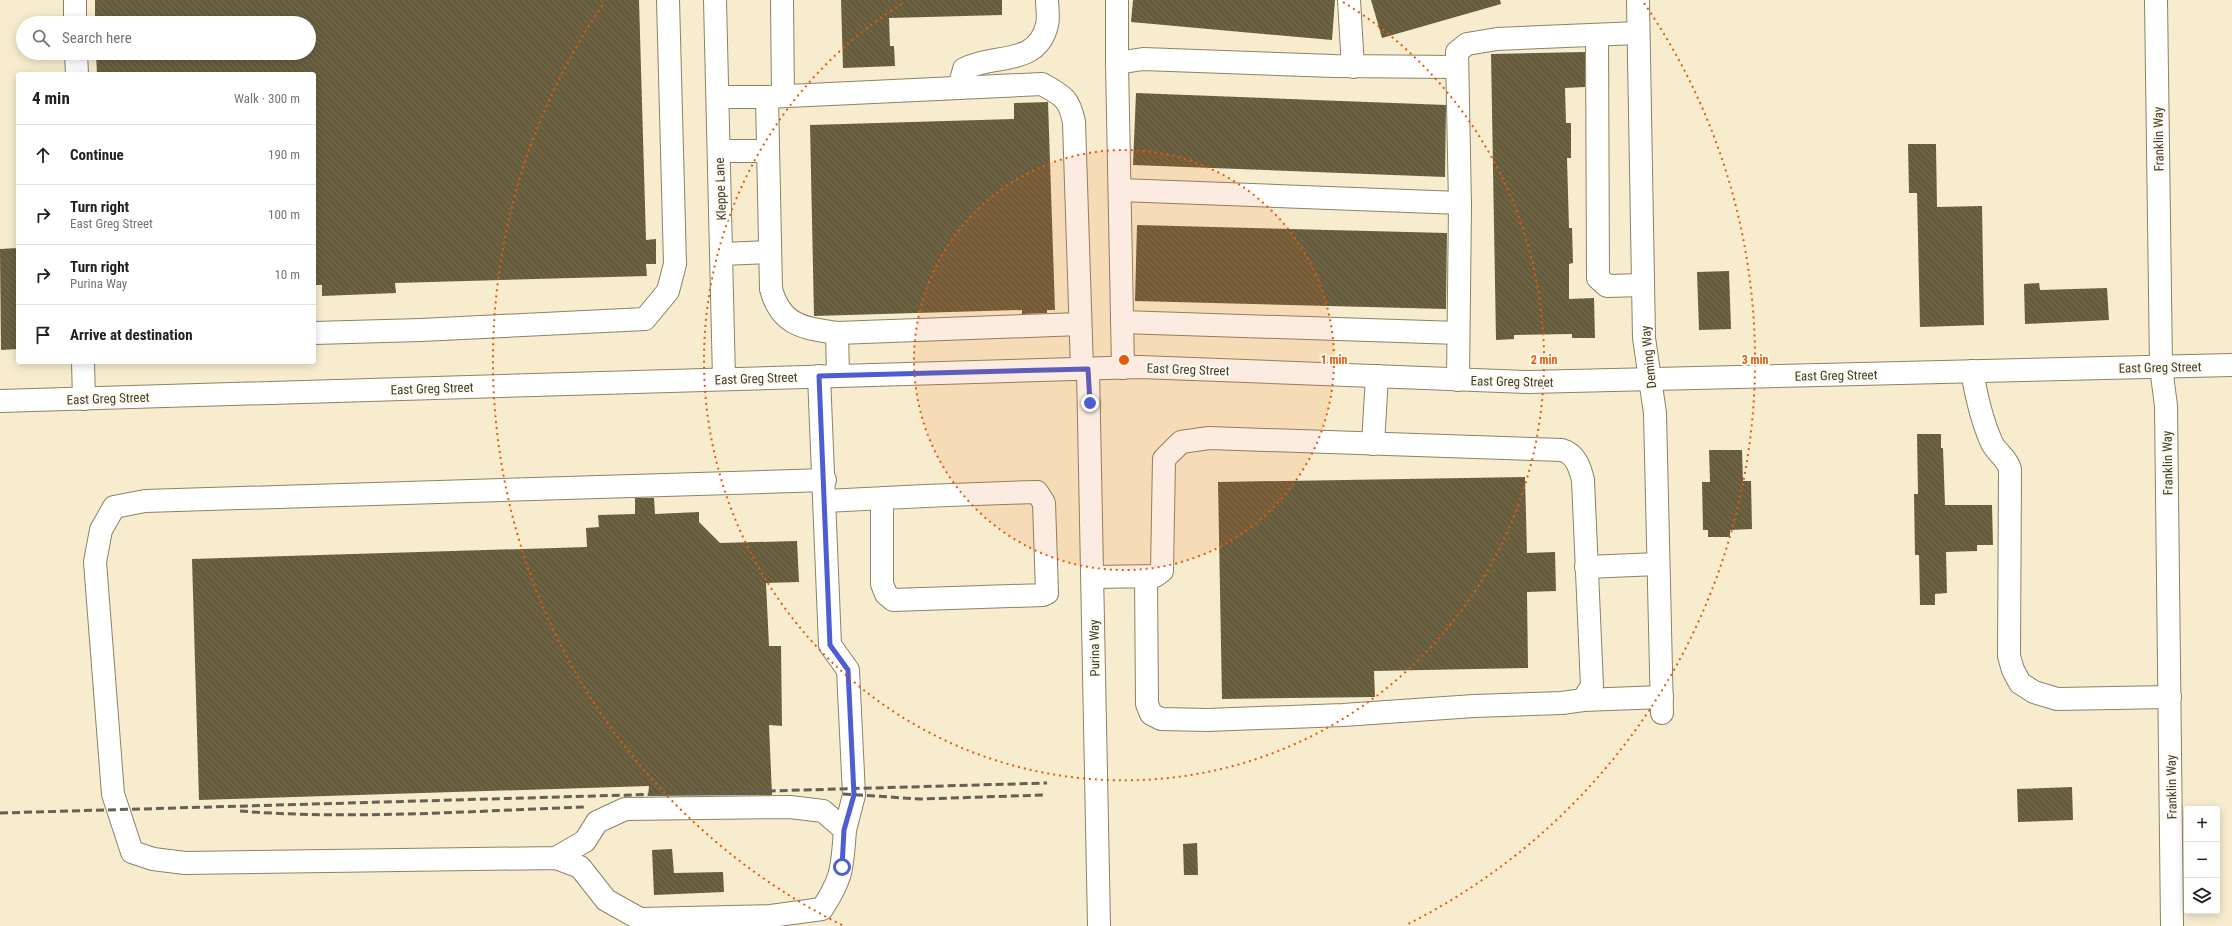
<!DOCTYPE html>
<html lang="en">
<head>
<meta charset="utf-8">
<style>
  :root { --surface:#fff; --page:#f6f6f6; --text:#202124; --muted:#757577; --line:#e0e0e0 }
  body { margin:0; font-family:"Roboto Condensed",sans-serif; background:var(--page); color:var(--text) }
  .controls { position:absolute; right:12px; bottom:12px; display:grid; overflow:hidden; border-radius:4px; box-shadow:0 2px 10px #0003 }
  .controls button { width:36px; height:36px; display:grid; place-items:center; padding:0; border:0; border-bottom:1px solid var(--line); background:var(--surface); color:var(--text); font:20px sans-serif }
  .stop { position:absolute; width:12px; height:12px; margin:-9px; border:3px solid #4d5ed3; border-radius:50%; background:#fff }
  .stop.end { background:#4d5ed3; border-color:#fff; box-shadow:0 1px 4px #0008 }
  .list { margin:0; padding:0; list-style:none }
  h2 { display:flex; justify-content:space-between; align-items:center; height:52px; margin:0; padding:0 16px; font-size:17px }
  h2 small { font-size:13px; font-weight:400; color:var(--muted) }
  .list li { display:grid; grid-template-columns:26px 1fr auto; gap:12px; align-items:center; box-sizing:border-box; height:60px; padding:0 16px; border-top:1px solid var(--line) }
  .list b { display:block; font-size:15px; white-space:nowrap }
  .list p { margin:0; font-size:13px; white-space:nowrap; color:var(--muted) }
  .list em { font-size:13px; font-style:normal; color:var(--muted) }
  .icon { flex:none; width:22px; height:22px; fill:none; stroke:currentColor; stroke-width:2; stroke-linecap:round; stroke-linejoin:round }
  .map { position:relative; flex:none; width:2232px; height:926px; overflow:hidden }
  .search { position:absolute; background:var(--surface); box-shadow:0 2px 10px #0003; left:16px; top:16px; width:300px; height:44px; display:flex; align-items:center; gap:10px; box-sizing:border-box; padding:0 14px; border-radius:22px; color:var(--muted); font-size:15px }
  .panel { position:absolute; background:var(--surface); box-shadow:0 2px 10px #0003; left:16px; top:72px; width:300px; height:292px; border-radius:4px }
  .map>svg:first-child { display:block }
  .building { fill:url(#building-back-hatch) }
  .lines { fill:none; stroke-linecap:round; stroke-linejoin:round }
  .minor-casing { stroke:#8b8265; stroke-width:24 }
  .major-casing { stroke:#8b8265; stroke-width:24 }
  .minor { stroke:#fff; stroke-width:22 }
  .major { stroke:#fff; stroke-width:22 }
  .rail { stroke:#656050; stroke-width:3; stroke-dasharray:8 4; stroke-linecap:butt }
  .route { stroke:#4d5ed3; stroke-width:5 }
  .ring { fill:none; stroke:#e8590c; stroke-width:2; stroke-dasharray:2 4 }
  .labels { text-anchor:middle; stroke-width:4; stroke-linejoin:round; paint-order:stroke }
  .street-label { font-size:13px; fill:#413d31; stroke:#fefbee }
  .centre { fill:#e8590c; stroke:#fefbee; stroke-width:2 }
  .ring-label { font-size:12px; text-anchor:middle; font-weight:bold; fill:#e8590c; stroke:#fefbee; stroke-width:4; stroke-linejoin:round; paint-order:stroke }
</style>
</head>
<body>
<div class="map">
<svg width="2232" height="926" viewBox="0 0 2232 926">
  <defs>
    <pattern id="building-back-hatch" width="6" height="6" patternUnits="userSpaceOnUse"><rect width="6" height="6" fill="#665c3c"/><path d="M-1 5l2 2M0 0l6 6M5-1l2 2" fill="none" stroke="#797157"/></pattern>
  </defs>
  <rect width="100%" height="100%" fill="#f7edce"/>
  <g class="building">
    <polygon points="95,0 639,0 646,240 656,239 656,264 646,264 647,276 395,283 396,293 322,296 322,285 314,285 314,74 97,74 96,53 309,53 309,23 95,23"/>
    <polygon points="841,0 1002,0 1002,15 889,18 890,46 894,46 895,66 843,68"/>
    <polygon points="1133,0 1335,0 1332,40 1131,22"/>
    <polygon points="1371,0 1500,0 1501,4 1382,38"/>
    <polygon points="1585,52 1585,87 1565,88 1566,123 1571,123 1571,158 1567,158 1569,228 1572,228 1573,263 1569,264 1569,299 1594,298 1595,338 1572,338 1572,334 1514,335 1514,339 1496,340 1491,54"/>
    <polygon points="1136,93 1446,105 1445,177 1133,165"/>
    <polygon points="1048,102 1055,310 1047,310 1047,313 1022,314 1022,310 814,316 810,125 1014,119 1014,103"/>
    <polygon points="1908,144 1936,144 1937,207 1982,206 1984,325 1920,327 1917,193 1909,193"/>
    <polygon points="1137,225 1447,233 1446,309 1135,301"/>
    <polygon points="18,248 18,349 1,350 0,249"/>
    <polygon points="1729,271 1731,329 1699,330 1697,272"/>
    <polygon points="2039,283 2040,290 2107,288 2109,320 2025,324 2024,284"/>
    <polygon points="1917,434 1941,434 1941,448 1943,448 1945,505 1992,505 1993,545 1977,545 1977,551 1946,552 1947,593 1935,594 1935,605 1920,605 1919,555 1915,555 1914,494 1918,494"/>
    <polygon points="1709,450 1742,450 1743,481 1751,481 1752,529 1730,530 1730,537 1708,537 1708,530 1703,530 1702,482 1710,482"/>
    <polygon points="1525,477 1527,553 1555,552 1556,591 1527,592 1528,668 1374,671 1375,697 1222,699 1218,482"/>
    <polygon points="635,498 654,498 655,514 699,512 699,522 720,543 797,541 799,582 766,583 769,646 781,646 782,726 769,725 772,795 648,796 649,786 199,800 192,559 587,547 586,528 599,527 598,515 635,514"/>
    <polygon points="2072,787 2073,820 2018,822 2017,789"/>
    <polygon points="1197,843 1198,875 1184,875 1183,844"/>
    <polygon points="672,849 674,873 723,872 724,892 654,895 652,850"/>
  </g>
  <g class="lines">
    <defs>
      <g id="minor">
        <polyline points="75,0 75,23"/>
        <polyline points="715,0 724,379"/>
        <polyline points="782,0 783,96"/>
        <polyline points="1117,0 1117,63"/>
        <polyline points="1349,0 1353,67"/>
        <polyline points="1638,0 1644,338 1655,413 1662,713"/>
        <polyline points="2156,0 2161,367 2166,406 2172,926"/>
        <polyline points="1597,35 1598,278 1607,286 1643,285"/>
        <polyline points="76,53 77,74"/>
        <path d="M959,88L964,69C994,53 1037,67 1047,25C1049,17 1047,7 1047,0"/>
        <polyline points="718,97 767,97"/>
        <polyline points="719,151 767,151"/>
        <polyline points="1120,190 1460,203"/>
        <polyline points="722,254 770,252"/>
        <polyline points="1122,322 1458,333"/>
        <path d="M1080,324L837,333C804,328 781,326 771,289L767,97L1042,84C1063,96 1069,98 1074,122L1082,369"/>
        <polyline points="314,333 421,330 645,319 668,291 675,264 668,0"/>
        <polyline points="837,333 838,376"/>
        <polyline points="83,362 84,399"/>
        <polyline points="1123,368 1117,63 1143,59 1334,66 1457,67"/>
        <polyline points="1088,369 1099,926"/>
        <path d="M1972,371C1976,395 1981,418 1991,441C1995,452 2006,456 2010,469L2009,656L2013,670L2020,683L2034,692L2057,699L2170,697"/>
        <polyline points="819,376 830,645 848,670 854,795 845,830"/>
        <polyline points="1458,380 1460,206 1457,52 1467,44 1497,39 1638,33"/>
        <polyline points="1373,444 1377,376"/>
        <path d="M826,501C896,497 967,494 1037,492L1044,503L1047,593L1043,595L893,600L886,594L882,584V498"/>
        <polyline points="1586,567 1658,564"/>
        <path d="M1093,577L1155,576L1162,571L1164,459L1181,442L1209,438L1562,450C1576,454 1580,468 1583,480L1592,686L1583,700L1562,703L1474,706L1343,715L1207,720L1161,719L1151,714L1147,704L1146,576"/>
        <polyline points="1583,700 1662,697"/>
        <path d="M556,858L585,841L597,822L625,809L790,807L823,811L845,830C842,868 843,877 822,909L771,916L640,919L606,900L580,867L556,858L185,863L153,859L132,852L113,794L95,562L101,530L114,507L145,501L825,480"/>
      </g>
      <polyline id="major" points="0,401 1140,367 1529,382 2232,365"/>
    </defs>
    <use href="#minor" class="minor-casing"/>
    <use href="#major" class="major-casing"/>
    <use href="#minor" class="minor"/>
    <use href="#major" class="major"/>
    <g class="rail">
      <polyline points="843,794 920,799 1045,795"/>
      <path d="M240,811C352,820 471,811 584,807"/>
      <polyline points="0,813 1047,783"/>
    </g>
  </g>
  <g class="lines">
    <polyline class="route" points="842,867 844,830 854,795 848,670 830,645 819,376 1088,369 1090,403"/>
  </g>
  <circle cx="1124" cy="360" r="210" fill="#e8590c" fill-opacity=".12"/>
  <g class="ring">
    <circle cx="1124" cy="360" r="210"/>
    <path d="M1343 2A420 420 0 1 1 905 2"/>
    <path d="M842 925A631 631 0 0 1 604 3M1644 3A631 631 0 0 1 1406 925"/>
  </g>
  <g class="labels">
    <g class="street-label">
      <text transform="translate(2158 139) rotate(-91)" y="5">Franklin Way</text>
      <text transform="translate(720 189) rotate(-92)" y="5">Kleppe Lane</text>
      <text transform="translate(1648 357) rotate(-96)" y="5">Deming Way</text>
      <text transform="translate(2160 367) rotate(-1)" y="5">East Greg Street</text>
      <text transform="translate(1188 369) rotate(2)" y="5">East Greg Street</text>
      <text transform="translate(1836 375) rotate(-1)" y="5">East Greg Street</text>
      <text transform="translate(756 378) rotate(-2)" y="5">East Greg Street</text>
      <text transform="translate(1512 381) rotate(1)" y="5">East Greg Street</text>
      <text transform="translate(432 388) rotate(-2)" y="5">East Greg Street</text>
      <text transform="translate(108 398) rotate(-2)" y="5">East Greg Street</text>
      <text transform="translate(2167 463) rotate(-91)" y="5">Franklin Way</text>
      <text transform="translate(1094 648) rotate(-91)" y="5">Purina Way</text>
      <text transform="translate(2171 787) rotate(-91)" y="5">Franklin Way</text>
    </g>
  </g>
  <circle cx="1124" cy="360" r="6" class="centre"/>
  <g class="ring-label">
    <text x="1334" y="364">1 min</text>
    <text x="1544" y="364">2 min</text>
    <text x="1755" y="364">3 min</text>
  </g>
</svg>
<div class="controls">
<button>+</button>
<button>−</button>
<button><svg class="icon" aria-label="layers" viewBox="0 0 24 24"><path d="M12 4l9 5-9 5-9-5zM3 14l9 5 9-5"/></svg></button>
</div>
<div class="stop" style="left:842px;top:867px"></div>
<div class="stop end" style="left:1090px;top:403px"></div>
<div class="search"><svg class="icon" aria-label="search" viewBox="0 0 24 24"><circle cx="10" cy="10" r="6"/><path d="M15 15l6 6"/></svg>Search here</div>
<section class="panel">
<h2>4 min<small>Walk · 300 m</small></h2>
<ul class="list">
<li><svg class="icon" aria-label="ahead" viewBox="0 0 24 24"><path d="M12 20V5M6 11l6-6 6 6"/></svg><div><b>Continue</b></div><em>190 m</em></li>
<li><svg class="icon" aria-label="right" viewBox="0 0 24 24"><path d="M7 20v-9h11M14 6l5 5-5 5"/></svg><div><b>Turn right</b><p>East Greg Street</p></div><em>100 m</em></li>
<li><svg class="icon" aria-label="right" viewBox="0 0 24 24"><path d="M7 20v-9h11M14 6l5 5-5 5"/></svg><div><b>Turn right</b><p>Purina Way</p></div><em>10 m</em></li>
<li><svg class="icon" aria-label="arrive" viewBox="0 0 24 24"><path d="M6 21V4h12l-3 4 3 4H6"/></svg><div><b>Arrive at destination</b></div></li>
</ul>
</section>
</div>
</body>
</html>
